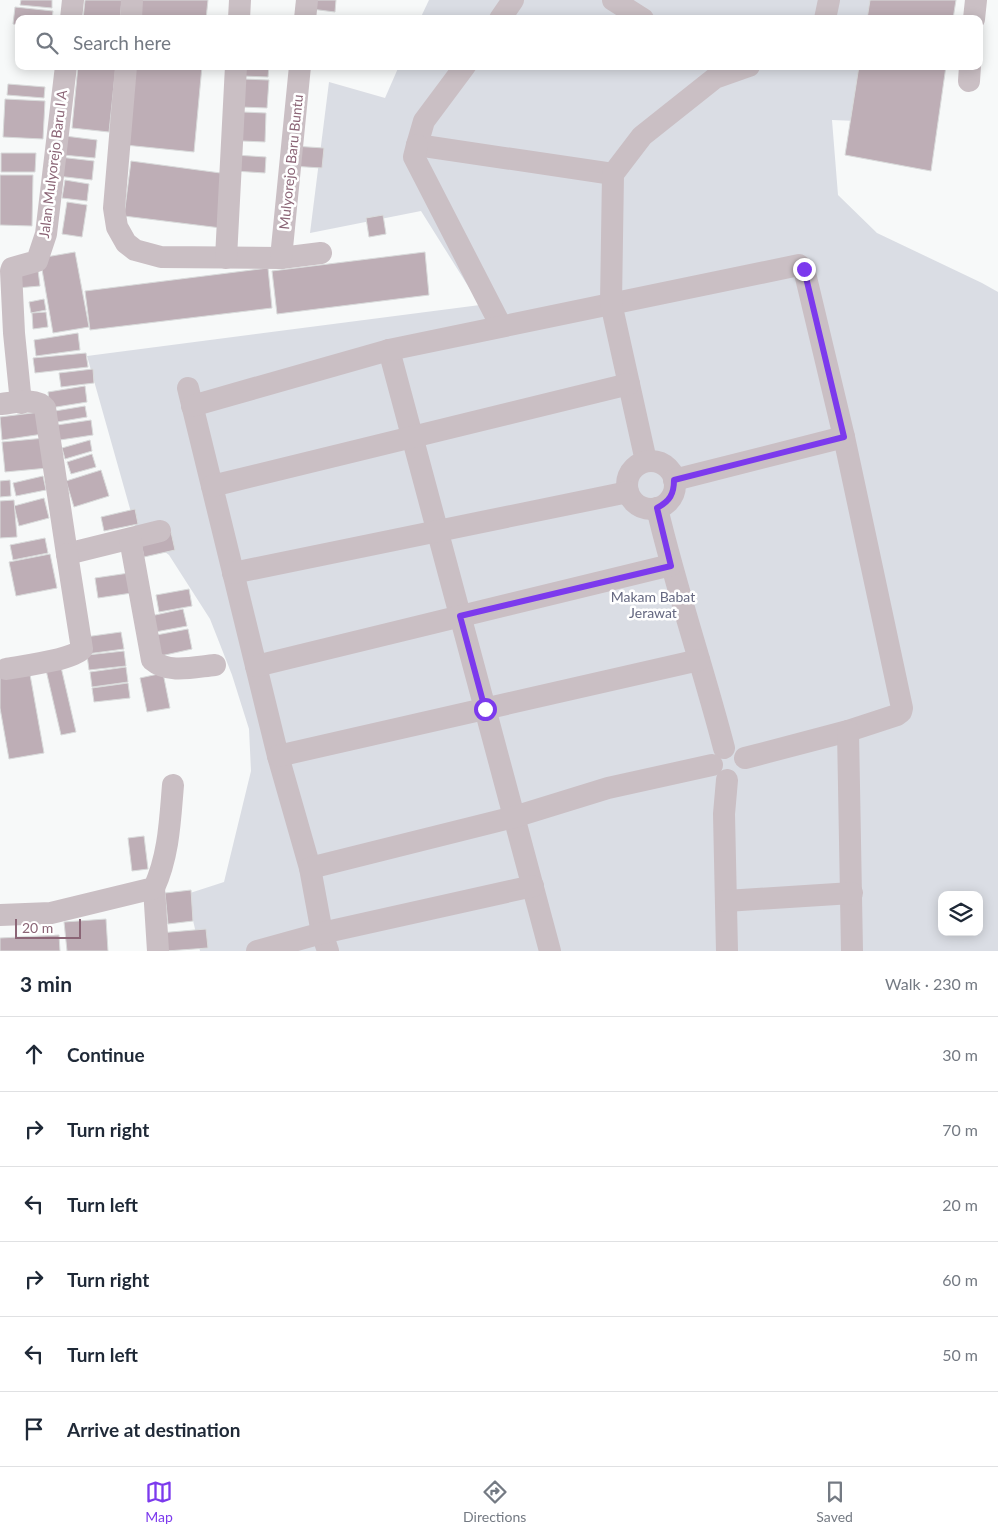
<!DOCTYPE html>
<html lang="en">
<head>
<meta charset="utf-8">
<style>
  :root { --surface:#fff; --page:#f6f6f7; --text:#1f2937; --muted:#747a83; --line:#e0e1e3; --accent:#7c3aed }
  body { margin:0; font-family:Lato,sans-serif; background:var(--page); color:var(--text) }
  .controls { position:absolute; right:15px; bottom:15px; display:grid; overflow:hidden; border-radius:10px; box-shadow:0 2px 12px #0003 }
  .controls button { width:45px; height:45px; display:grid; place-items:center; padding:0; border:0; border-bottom:1px solid var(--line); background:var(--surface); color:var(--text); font:25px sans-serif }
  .scale { position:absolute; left:15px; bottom:12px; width:66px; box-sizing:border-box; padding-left:5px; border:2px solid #8b6576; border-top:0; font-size:14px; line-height:18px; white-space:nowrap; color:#8b6576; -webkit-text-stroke:4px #fff; paint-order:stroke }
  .stop { position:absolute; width:15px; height:15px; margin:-11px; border:4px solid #7c3aed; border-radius:50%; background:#fff }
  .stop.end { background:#7c3aed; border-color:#fff; box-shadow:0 1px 5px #0008 }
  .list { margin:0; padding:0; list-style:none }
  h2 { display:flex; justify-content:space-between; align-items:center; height:65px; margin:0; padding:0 20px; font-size:21px }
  h2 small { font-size:16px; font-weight:400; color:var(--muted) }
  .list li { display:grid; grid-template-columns:32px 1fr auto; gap:15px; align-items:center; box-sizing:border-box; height:75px; padding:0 20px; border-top:1px solid var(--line) }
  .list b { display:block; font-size:19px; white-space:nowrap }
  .list em { font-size:16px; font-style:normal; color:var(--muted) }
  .icon { flex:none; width:28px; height:28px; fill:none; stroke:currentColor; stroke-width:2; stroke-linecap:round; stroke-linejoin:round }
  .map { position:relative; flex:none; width:998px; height:951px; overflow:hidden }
  .search { position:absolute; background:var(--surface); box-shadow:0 2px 12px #0003; left:15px; right:15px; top:15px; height:55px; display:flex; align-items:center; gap:12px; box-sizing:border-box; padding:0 18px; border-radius:10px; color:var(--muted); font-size:19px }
  .sheet { height:515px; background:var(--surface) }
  nav { display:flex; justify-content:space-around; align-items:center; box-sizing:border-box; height:70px; border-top:1px solid var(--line); background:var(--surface); font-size:14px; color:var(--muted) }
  nav a { display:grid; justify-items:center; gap:2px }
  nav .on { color:var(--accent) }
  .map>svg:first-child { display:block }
  .green { fill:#dadde4; fill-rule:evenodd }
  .building { fill:#beaeb6; stroke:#d9dbdb }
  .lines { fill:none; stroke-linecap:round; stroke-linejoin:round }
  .minor { stroke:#cabfc4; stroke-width:22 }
  .route { stroke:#7c3aed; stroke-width:6 }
  .labels { text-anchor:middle; stroke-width:5; stroke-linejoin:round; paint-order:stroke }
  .street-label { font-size:14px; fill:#8b6576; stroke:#fff }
  .park-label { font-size:14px; fill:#656881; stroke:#fff }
</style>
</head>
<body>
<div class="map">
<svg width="998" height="951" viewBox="0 0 998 951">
  <rect width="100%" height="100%" fill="#f7f9f9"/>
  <g class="green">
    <polygon points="429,0 876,0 873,19 420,19"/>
    <path d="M399,66H865L857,121L832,120L838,195L877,233L982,283L998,292V951H200L187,894L224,882L251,771L249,729L232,675L210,619L169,555L136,530L87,356L480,305L421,211L310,233L329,82L385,98ZM942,895H979V932H942Z"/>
  </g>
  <g class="building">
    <polygon points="21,0 52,0 52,8 20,5"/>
    <polygon points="85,0 122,0 120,19 83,19"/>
    <polygon points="139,0 208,0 206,19 137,19"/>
    <polygon points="312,0 336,0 335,12 311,9"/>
    <polygon points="870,0 956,0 953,19 867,19"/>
    <polygon points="15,7 53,11 52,19 19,19 19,25 13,24"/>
    <polygon points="78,66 116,66 109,132 72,128"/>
    <polygon points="133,66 202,66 194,152 125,145"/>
    <polygon points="244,66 269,66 268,77 243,76"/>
    <polygon points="859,66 946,66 931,171 845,155"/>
    <polygon points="242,79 269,80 267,108 240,107"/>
    <polygon points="8,84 45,87 44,98 7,95"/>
    <polygon points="5,99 45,101 43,139 3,137"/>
    <polygon points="243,112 266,113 265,142 242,141"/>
    <polygon points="65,136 97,140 95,158 63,155"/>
    <polygon points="293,146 324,148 322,168 291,166"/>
    <polygon points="1,153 36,153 35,172 1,172"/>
    <polygon points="235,155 266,157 265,173 234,171"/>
    <polygon points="59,157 94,161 92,180 57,176"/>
    <polygon points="131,161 228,174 221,228 124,216"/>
    <polygon points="0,175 33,175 32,226 0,225"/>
    <polygon points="65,180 89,184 87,201 62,198"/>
    <polygon points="67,202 87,205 82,237 62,234"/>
    <polygon points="383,215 386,234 369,237 366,218"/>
    <polygon points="75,252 89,327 53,333 40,258"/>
    <polygon points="425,252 429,295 277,314 272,271"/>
    <polygon points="268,268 272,308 90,330 85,291"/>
    <polygon points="38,270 40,286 17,288 16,272"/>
    <polygon points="44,299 46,310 31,313 29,302"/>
    <polygon points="46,312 48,327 33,329 32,313"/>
    <polygon points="78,333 80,350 36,356 34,340"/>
    <polygon points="86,353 88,367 35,373 33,358"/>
    <polygon points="93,369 94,383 61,387 59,373"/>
    <polygon points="85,386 87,402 50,408 48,392"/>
    <polygon points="85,406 87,417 57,422 55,411"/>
    <polygon points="40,412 43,434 2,440 0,417"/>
    <polygon points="91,420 93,435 60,440 57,425"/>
    <polygon points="45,438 48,468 5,472 2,442"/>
    <polygon points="90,440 92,451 65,459 62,448"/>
    <polygon points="92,454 96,467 71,474 67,462"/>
    <polygon points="101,470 109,496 74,507 66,481"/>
    <polygon points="43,476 46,490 16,496 13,483"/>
    <polygon points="10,480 11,496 0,497 0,481"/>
    <polygon points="44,498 49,518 19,526 14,506"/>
    <polygon points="14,500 17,537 0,538 0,501"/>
    <polygon points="135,509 138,524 104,531 101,517"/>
    <polygon points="171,532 175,550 144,557 140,539"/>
    <polygon points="45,538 48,553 13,560 10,545"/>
    <polygon points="50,554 57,588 16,596 9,562"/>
    <polygon points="129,573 132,593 98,598 95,578"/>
    <polygon points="189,589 192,606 159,612 156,595"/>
    <polygon points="183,609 187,626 150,633 146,617"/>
    <polygon points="188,629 192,649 156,657 151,636"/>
    <polygon points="121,632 124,649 87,654 85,637"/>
    <polygon points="124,651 126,666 89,670 87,655"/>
    <polygon points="61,667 76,732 61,735 46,670"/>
    <polygon points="126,667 128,682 92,687 90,672"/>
    <polygon points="29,669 44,753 9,759 0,708 0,675"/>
    <polygon points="163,673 170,708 147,712 140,678"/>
    <polygon points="128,683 130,698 94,702 92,688"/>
    <polygon points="144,836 148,869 132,871 128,838"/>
    <polygon points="191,890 193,921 168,924 165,893"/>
    <polygon points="106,919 108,951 67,951 64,922"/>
    <polygon points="206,929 208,948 166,951 159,933"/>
    <polygon points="59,935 60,951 0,951 0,938"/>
  </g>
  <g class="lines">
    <g class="minor">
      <polyline points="613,0 643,19"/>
      <polyline points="71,19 73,0"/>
      <polyline points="131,19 132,0"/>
      <polyline points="239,19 240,0"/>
      <polyline points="305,19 307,0"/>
      <polyline points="500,19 513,0"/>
      <polyline points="825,19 829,0"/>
      <polyline points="974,19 976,0"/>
      <polyline points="126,66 114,208 117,227 126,243 135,250 161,257 281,258 321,253"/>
      <polyline points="465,66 424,121 417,145 613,174"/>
      <polyline points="969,81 970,66"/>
      <polyline points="417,145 414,157 501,326"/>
      <polyline points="226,258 236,66"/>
      <polyline points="281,258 300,66"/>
      <polyline points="389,350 550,951"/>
      <polyline points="188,388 278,756 310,868 322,933 328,951"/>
      <polyline points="21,403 14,333 11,271 12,268 37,261 46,234 66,66"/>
      <path d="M0,404C13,403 36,397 45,408L67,554L160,531"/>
      <polyline points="192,406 389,350 799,265 804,269 844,437 902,708 901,712 897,715 848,731 745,758"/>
      <polyline points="646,461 611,303 613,174 642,136 715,78 749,66"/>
      <circle cx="651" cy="485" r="24"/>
      <polyline points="674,480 844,437"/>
      <polyline points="212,486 629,384"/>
      <path d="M657,508C676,589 703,667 724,748"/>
      <path d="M130,539L152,660C168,674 194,667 215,665"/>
      <polyline points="233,573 628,492"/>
      <polyline points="256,666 671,565"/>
      <path d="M6,669C23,666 72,660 82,649L67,554"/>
      <polyline points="848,731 852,951"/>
      <polyline points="278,756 699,660"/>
      <polyline points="727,780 724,814 727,951"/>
      <polyline points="310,868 514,817 608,788 712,765"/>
      <polyline points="154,888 158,951"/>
      <polyline points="726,901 852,893"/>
      <path d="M0,915L51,913L154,888C169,855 170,820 173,785"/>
      <polyline points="257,951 322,933 533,886"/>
    </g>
  </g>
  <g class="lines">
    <path class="route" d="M485,709L460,616L671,566L657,508C670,501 674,494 674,480L844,437L804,269"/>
  </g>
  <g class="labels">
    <g class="street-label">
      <text transform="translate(291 162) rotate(-84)" y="5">Mulyorejo Baru Buntu</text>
      <text transform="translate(53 164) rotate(-83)" y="5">Jalan Mulyorejo Baru I A</text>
    </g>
    <g class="park-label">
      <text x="653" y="602">Makam Babat<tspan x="653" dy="16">Jerawat</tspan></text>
    </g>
  </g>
</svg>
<div class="controls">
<button><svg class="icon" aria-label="layers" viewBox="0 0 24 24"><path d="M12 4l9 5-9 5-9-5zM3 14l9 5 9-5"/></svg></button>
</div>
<div class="scale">20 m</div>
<div class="stop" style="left:485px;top:709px"></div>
<div class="stop end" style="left:804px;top:269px"></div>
<div class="search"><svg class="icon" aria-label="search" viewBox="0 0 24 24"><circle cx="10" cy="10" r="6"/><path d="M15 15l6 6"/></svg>Search here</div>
</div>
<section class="sheet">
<h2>3 min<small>Walk · 230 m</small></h2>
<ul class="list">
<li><svg class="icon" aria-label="ahead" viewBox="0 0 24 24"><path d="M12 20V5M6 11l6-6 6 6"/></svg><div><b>Continue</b></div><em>30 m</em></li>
<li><svg class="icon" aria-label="right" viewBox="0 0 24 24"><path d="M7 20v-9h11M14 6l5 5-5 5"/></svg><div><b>Turn right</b></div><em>70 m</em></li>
<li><svg class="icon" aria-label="left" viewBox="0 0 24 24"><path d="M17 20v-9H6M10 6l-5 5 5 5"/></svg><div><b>Turn left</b></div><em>20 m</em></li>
<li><svg class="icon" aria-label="right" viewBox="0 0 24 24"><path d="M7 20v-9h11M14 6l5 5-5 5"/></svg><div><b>Turn right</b></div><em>60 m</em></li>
<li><svg class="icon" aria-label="left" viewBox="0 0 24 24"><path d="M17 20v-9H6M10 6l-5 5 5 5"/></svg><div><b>Turn left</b></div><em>50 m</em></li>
<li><svg class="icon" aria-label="arrive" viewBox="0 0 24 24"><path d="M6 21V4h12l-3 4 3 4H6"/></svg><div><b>Arrive at destination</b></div></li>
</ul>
</section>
<nav>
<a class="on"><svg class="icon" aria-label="map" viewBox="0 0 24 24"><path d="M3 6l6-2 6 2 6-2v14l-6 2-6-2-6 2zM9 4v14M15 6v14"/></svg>Map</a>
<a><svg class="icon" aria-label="directions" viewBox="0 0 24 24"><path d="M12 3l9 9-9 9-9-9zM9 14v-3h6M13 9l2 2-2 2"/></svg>Directions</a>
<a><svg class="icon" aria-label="saved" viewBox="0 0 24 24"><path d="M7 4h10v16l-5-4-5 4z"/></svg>Saved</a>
</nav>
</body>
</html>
